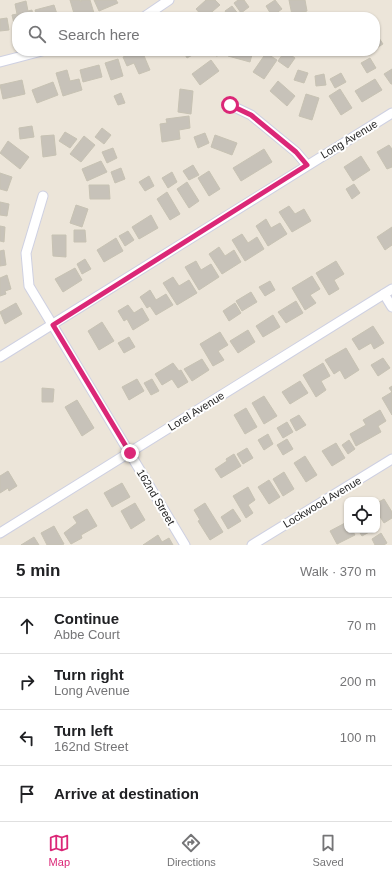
<!DOCTYPE html>
<html lang="en">
<head>
<meta charset="utf-8">
<style>
  :root { --surface:#fff; --page:#f2f2f2; --text:#202124; --muted:#757577; --line:#e0e0e0; --accent:#db2777 }
  body { margin:0; font-family:Arial,sans-serif; background:var(--page); color:var(--text) }
  .controls { position:absolute; right:12px; bottom:12px; display:grid; overflow:hidden; border-radius:8px; box-shadow:0 1px 3px #0004 }
  .controls button { width:36px; height:36px; display:grid; place-items:center; padding:0; border:0; border-bottom:1px solid var(--line); background:var(--surface); color:var(--text); font:20px sans-serif }
  .stop { position:absolute; width:12px; height:12px; margin:-9px; border:3px solid #db2777; border-radius:50%; background:#fff }
  .stop.end { background:#db2777; border-color:#fff; box-shadow:0 1px 4px #0008 }
  .list { margin:0; padding:0; list-style:none }
  h2 { display:flex; justify-content:space-between; align-items:center; height:52px; margin:0; padding:0 16px; font-size:17px }
  h2 small { font-size:13px; font-weight:400; color:var(--muted) }
  .list li { display:grid; grid-template-columns:26px 1fr auto; gap:12px; align-items:center; box-sizing:border-box; height:56px; padding:0 16px; border-top:1px solid var(--line) }
  .list b { display:block; font-size:15px; white-space:nowrap }
  .list p { margin:0; font-size:13px; white-space:nowrap; color:var(--muted) }
  .list em { font-size:13px; font-style:normal; color:var(--muted) }
  .icon { flex:none; width:22px; height:22px; fill:none; stroke:currentColor; stroke-width:2; stroke-linecap:round; stroke-linejoin:round }
  .map { position:relative; flex:none; width:392px; height:545px; overflow:hidden }
  .search { position:absolute; background:var(--surface); box-shadow:0 1px 3px #0004; left:12px; right:12px; top:12px; height:44px; display:flex; align-items:center; gap:10px; box-sizing:border-box; padding:0 14px; border-radius:16px; color:var(--muted); font-size:15px }
  .sheet { height:276px; background:var(--surface) }
  nav { display:flex; justify-content:space-around; align-items:center; box-sizing:border-box; height:56px; border-top:1px solid var(--line); background:var(--surface); font-size:11px; color:var(--muted) }
  nav a { display:grid; justify-items:center; gap:2px }
  nav .on { color:var(--accent) }
  .map>svg:first-child { display:block }
  .building { fill:#c7c2b9; stroke:#c7c2b3 }
  .lines { fill:none; stroke-linecap:round; stroke-linejoin:round }
  .minor-casing { stroke:#ced0e2; stroke-width:11 }
  .minor { stroke:#fff; stroke-width:9 }
  .route { stroke:#db2777; stroke-width:5 }
  .labels { text-anchor:middle; stroke-width:4; stroke-linejoin:round; paint-order:stroke }
  .street-label { font-size:11px; fill:#282828; stroke:#fff }
</style>
</head>
<body>
<div class="map">
<svg width="392" height="545" viewBox="0 0 392 545">
  <rect width="100%" height="100%" fill="#ece5d9"/>
  <g class="building">
    <polygon points="70,0 80,0 81,2 81,0 90,0 94,13 80,17 75,17"/>
    <polygon points="94,0 116,0 118,3 99,11"/>
    <polygon points="206,0 215,0 220,5 206,17 203,17 196,9"/>
    <polygon points="238,0 244,0 249,7 241,13 234,3"/>
    <polygon points="275,0 282,9 272,16 266,6"/>
    <polygon points="289,0 305,0 307,11 292,15"/>
    <polygon points="26,1 28,11 32,10 33,17 17,17 17,28 15,28 12,15 17,14 15,4"/>
    <polygon points="54,5 58,17 37,17 35,10"/>
    <polygon points="232,6 239,15 236,17 229,17 225,11"/>
    <polygon points="7,18 9,30 0,31 0,19"/>
    <polygon points="375,32 383,44 375,49"/>
    <polygon points="137,51 142,51 150,70 139,74 134,63 127,66 123,57"/>
    <polygon points="183,51 198,51 198,52 187,58"/>
    <polygon points="214,51 225,51 226,54 216,56"/>
    <polygon points="229,51 253,51 250,62 228,56"/>
    <polygon points="285,51 295,58 288,68 278,61"/>
    <polygon points="266,53 277,60 264,79 253,72"/>
    <polygon points="370,58 376,68 367,73 361,63"/>
    <polygon points="118,59 123,76 111,80 105,63"/>
    <polygon points="211,60 219,71 200,85 192,74"/>
    <polygon points="99,65 102,77 83,82 80,70"/>
    <polygon points="392,69 392,84 391,84 384,74"/>
    <polygon points="67,70 70,81 79,79 82,90 63,96 56,73"/>
    <polygon points="298,70 308,73 304,83 294,80"/>
    <polygon points="341,73 346,82 335,88 330,79"/>
    <polygon points="324,74 326,85 316,86 315,76"/>
    <polygon points="375,79 382,90 362,102 355,91"/>
    <polygon points="22,80 25,94 3,99 0,85"/>
    <polygon points="278,81 295,96 287,106 270,91"/>
    <polygon points="53,82 58,95 37,103 32,90"/>
    <polygon points="180,89 193,91 191,114 178,112"/>
    <polygon points="340,89 352,108 341,115 329,96"/>
    <polygon points="121,93 125,103 118,105 114,96"/>
    <polygon points="306,94 319,98 312,120 299,116"/>
    <polygon points="189,116 190,128 179,130 180,139 162,142 160,124 167,123 166,119"/>
    <polygon points="32,126 34,137 20,139 19,128"/>
    <polygon points="102,128 111,135 104,144 95,137"/>
    <polygon points="65,132 77,139 70,148 59,141"/>
    <polygon points="205,133 209,143 198,148 194,137"/>
    <polygon points="54,135 56,155 43,157 41,136"/>
    <polygon points="215,135 237,143 232,155 211,147"/>
    <polygon points="84,136 95,145 81,162 70,154"/>
    <polygon points="8,141 29,157 20,169 0,153"/>
    <polygon points="389,145 392,149 392,167 387,169 377,152"/>
    <polygon points="113,148 117,158 107,163 102,152"/>
    <polygon points="264,149 272,162 241,181 233,168"/>
    <polygon points="361,156 370,170 353,181 344,167"/>
    <polygon points="101,161 107,172 87,181 82,169"/>
    <polygon points="193,165 199,175 189,180 183,171"/>
    <polygon points="121,168 125,179 115,183 111,172"/>
    <polygon points="209,171 220,189 209,196 198,178"/>
    <polygon points="172,172 177,182 168,188 162,178"/>
    <polygon points="0,173 12,177 7,191 0,189"/>
    <polygon points="149,176 154,186 145,191 139,182"/>
    <polygon points="187,182 199,201 189,208 177,189"/>
    <polygon points="354,184 360,193 352,199 346,189"/>
    <polygon points="89,185 109,185 110,199 90,199"/>
    <polygon points="167,192 180,214 170,220 157,199"/>
    <polygon points="0,202 9,204 7,216 0,215"/>
    <polygon points="76,205 88,209 82,227 70,223"/>
    <polygon points="289,206 295,214 304,209 311,221 292,232 279,212"/>
    <polygon points="151,215 158,228 139,239 132,227"/>
    <polygon points="266,219 271,228 280,223 287,234 268,246 256,226"/>
    <polygon points="0,226 5,227 4,242 0,241"/>
    <polygon points="392,227 392,245 385,250 377,237"/>
    <polygon points="74,230 85,230 86,242 74,242"/>
    <polygon points="128,231 134,240 125,246 119,236"/>
    <polygon points="242,234 248,243 257,237 264,249 245,261 232,240"/>
    <polygon points="52,235 66,235 66,257 53,256"/>
    <polygon points="116,238 123,251 104,262 97,250"/>
    <polygon points="219,247 225,256 234,250 241,262 222,274 209,254"/>
    <polygon points="4,250 6,265 0,266 0,251"/>
    <polygon points="85,259 91,269 82,274 77,264"/>
    <polygon points="196,261 201,270 211,264 219,277 199,290 185,267"/>
    <polygon points="336,261 344,274 334,280 339,289 329,295 316,273"/>
    <polygon points="75,268 82,280 63,292 55,279"/>
    <polygon points="7,275 11,289 5,291 6,294 0,296 0,278"/>
    <polygon points="312,276 320,289 310,295 316,303 305,310 292,288"/>
    <polygon points="173,277 179,286 189,280 197,293 177,305 163,283"/>
    <polygon points="270,281 275,290 265,296 259,287"/>
    <polygon points="150,290 156,300 166,294 173,305 156,315 150,306 147,308 140,297"/>
    <polygon points="251,292 257,302 242,311 236,301"/>
    <polygon points="296,301 303,313 286,323 278,312"/>
    <polygon points="16,303 22,314 5,324 0,312"/>
    <polygon points="235,303 241,313 229,321 223,311"/>
    <polygon points="128,305 134,313 142,308 149,320 133,330 127,319 124,321 118,311"/>
    <polygon points="273,315 280,327 263,337 256,326"/>
    <polygon points="102,322 114,341 99,350 88,331"/>
    <polygon points="373,326 384,343 374,349 371,343 359,350 352,339"/>
    <polygon points="248,330 255,342 238,353 230,341"/>
    <polygon points="220,332 228,345 218,351 224,360 213,366 200,344"/>
    <polygon points="129,337 135,347 124,353 118,343"/>
    <polygon points="346,348 359,370 345,379 340,370 334,374 325,360"/>
    <polygon points="383,358 390,368 378,376 371,365"/>
    <polygon points="202,359 209,370 192,381 184,369"/>
    <polygon points="173,363 179,371 181,370 188,382 178,388 172,379 162,385 155,374"/>
    <polygon points="323,363 330,376 321,381 326,390 316,397 303,375"/>
    <polygon points="137,379 144,391 129,400 122,387"/>
    <polygon points="152,379 159,391 151,395 144,383"/>
    <polygon points="300,381 308,393 290,404 282,392"/>
    <polygon points="392,386 392,415 382,398 392,392 389,388"/>
    <polygon points="42,388 54,389 53,402 42,402"/>
    <polygon points="264,396 277,416 264,424 252,403"/>
    <polygon points="77,400 94,428 82,436 65,407"/>
    <polygon points="246,408 257,427 245,434 234,415"/>
    <polygon points="380,410 386,421 378,426 381,432 356,446 350,434 366,425 363,420"/>
    <polygon points="299,415 306,425 296,431 290,420"/>
    <polygon points="287,422 293,432 283,438 277,428"/>
    <polygon points="268,434 273,444 264,450 258,440"/>
    <polygon points="287,439 293,449 283,455 277,445"/>
    <polygon points="349,440 355,449 348,454 342,445"/>
    <polygon points="336,443 345,458 332,466 322,451"/>
    <polygon points="247,448 253,458 243,464 237,454"/>
    <polygon points="234,454 241,466 221,478 215,469 227,461 226,459"/>
    <polygon points="305,456 317,475 306,482 294,463"/>
    <polygon points="8,471 17,486 9,491 8,488 0,493 0,476"/>
    <polygon points="284,472 294,489 283,496 273,479"/>
    <polygon points="269,480 280,497 269,504 258,487"/>
    <polygon points="122,483 130,497 112,507 104,493"/>
    <polygon points="248,487 255,500 248,505 253,513 246,518 233,496"/>
    <polygon points="384,499 392,512 392,518 384,523 377,512 377,503"/>
    <polygon points="135,503 145,520 131,529 121,511"/>
    <polygon points="205,503 223,532 210,540 198,521 200,520 194,510"/>
    <polygon points="87,509 97,526 81,535 82,538 71,544 64,533 77,523 73,517"/>
    <polygon points="233,509 241,521 228,529 221,517"/>
    <polygon points="347,522 347,530 352,530 355,535 337,544 330,531"/>
    <polygon points="54,526 64,544 62,545 47,545 41,533"/>
    <polygon points="358,530 373,530 362,536"/>
    <polygon points="381,533 387,543 384,545 375,545 372,539"/>
    <polygon points="158,535 162,542 169,538 173,545 143,545"/>
    <polygon points="34,537 39,545 21,545"/>
  </g>
  <g class="lines">
    <defs>
      <g id="minor">
        <polyline points="144,17 169,0"/>
        <polyline points="0,62 42,51"/>
        <polyline points="230,105 251,115 296,152 307,165"/>
        <polyline points="43,196 26,253 29,286 185,545"/>
        <polyline points="384,294 392,307"/>
        <polyline points="0,357 392,113"/>
        <polyline points="0,533 392,289"/>
        <polyline points="252,545 392,459"/>
      </g>
    </defs>
    <use href="#minor" class="minor-casing"/>
    <use href="#minor" class="minor"/>
  </g>
  <g class="lines">
    <polyline class="route" points="130,453 53,325 307,165 296,152 251,115 230,105"/>
  </g>
  <g class="labels">
    <g class="street-label">
      <text transform="translate(349 139) rotate(-31)" y="4">Long Avenue</text>
      <text transform="translate(196 411) rotate(-32)" y="4">Lorel Avenue</text>
      <text transform="translate(156 497) rotate(59)" y="4">162nd Street</text>
      <text transform="translate(322 502) rotate(-31)" y="4">Lockwood Avenue</text>
    </g>
  </g>
</svg>
<div class="controls">
<button><svg class="icon" aria-label="locate" viewBox="0 0 24 24"><circle cx="12" cy="12" r="6"/><path d="M12 2v4M12 18v4M2 12h4M18 12h4"/></svg></button>
</div>
<div class="stop" style="left:230px;top:105px"></div>
<div class="stop end" style="left:130px;top:453px"></div>
<div class="search"><svg class="icon" aria-label="search" viewBox="0 0 24 24"><circle cx="10" cy="10" r="6"/><path d="M15 15l6 6"/></svg>Search here</div>
</div>
<section class="sheet">
<h2>5 min<small>Walk · 370 m</small></h2>
<ul class="list">
<li><svg class="icon" aria-label="ahead" viewBox="0 0 24 24"><path d="M12 20V5M6 11l6-6 6 6"/></svg><div><b>Continue</b><p>Abbe Court</p></div><em>70 m</em></li>
<li><svg class="icon" aria-label="right" viewBox="0 0 24 24"><path d="M7 20v-9h11M14 6l5 5-5 5"/></svg><div><b>Turn right</b><p>Long Avenue</p></div><em>200 m</em></li>
<li><svg class="icon" aria-label="left" viewBox="0 0 24 24"><path d="M17 20v-9H6M10 6l-5 5 5 5"/></svg><div><b>Turn left</b><p>162nd Street</p></div><em>100 m</em></li>
<li><svg class="icon" aria-label="arrive" viewBox="0 0 24 24"><path d="M6 21V4h12l-3 4 3 4H6"/></svg><div><b>Arrive at destination</b></div></li>
</ul>
</section>
<nav>
<a class="on"><svg class="icon" aria-label="map" viewBox="0 0 24 24"><path d="M3 6l6-2 6 2 6-2v14l-6 2-6-2-6 2zM9 4v14M15 6v14"/></svg>Map</a>
<a><svg class="icon" aria-label="directions" viewBox="0 0 24 24"><path d="M12 3l9 9-9 9-9-9zM9 14v-3h6M13 9l2 2-2 2"/></svg>Directions</a>
<a><svg class="icon" aria-label="saved" viewBox="0 0 24 24"><path d="M7 4h10v16l-5-4-5 4z"/></svg>Saved</a>
</nav>
</body>
</html>
